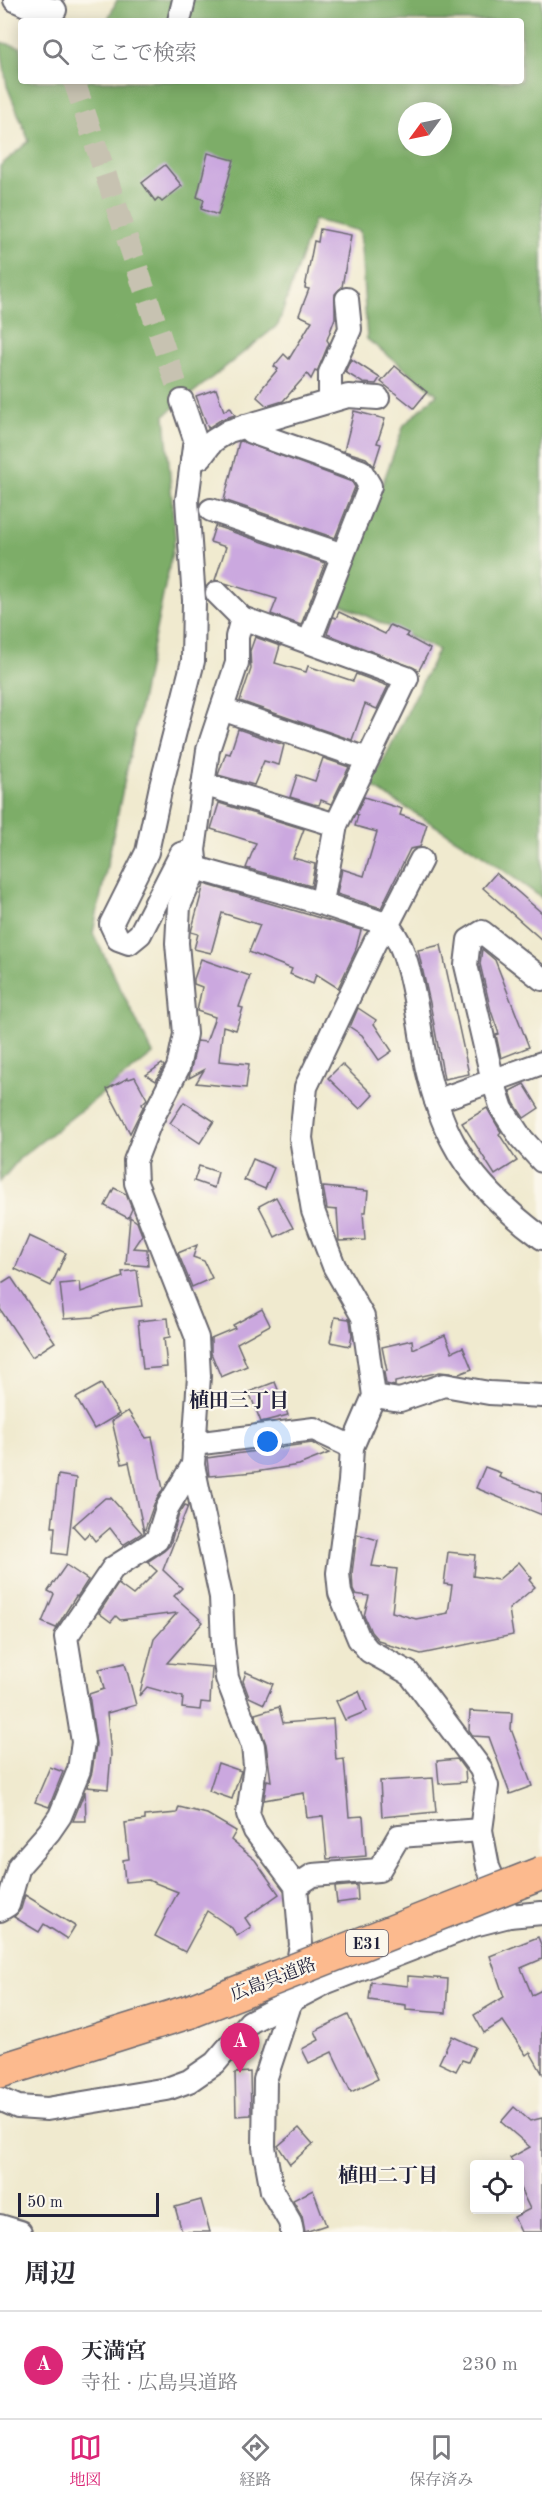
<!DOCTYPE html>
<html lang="ja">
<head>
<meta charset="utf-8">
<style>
  :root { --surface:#fff; --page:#f2f2f3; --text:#2b2b33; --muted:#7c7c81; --line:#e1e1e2; --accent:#db2777 }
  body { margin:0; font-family:"Old Standard TT","Noto Serif JP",serif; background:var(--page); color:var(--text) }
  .controls { position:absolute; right:18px; bottom:18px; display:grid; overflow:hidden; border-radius:6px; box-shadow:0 3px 15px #0003 }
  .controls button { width:54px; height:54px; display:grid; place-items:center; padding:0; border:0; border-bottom:2px solid var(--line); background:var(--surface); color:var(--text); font:30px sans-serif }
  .compass { position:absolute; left:398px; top:102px; width:54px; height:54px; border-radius:50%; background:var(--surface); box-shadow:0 3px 15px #0003; rotate:237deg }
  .scale { position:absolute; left:18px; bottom:15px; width:141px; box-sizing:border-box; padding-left:6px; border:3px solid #22223b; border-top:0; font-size:16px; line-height:21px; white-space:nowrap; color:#22223b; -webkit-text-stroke:4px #fbf7ec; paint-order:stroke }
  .you { position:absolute; left:268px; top:1442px; width:21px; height:21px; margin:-15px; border:4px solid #fff; border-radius:50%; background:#1a73e8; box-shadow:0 0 0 9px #1a73e833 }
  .badge { display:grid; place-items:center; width:39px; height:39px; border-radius:50%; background:var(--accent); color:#fff; font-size:20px; font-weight:700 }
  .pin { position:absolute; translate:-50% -50px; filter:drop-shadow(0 2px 3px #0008) }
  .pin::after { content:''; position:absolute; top:32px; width:21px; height:18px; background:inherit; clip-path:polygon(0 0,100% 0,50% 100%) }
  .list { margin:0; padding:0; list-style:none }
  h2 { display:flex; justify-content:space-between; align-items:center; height:78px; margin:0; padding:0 24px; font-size:26px }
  h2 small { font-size:20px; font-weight:400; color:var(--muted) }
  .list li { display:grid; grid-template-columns:39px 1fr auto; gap:18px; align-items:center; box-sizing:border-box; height:108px; padding:0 24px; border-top:2px solid var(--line) }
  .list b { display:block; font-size:22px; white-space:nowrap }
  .list p { margin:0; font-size:20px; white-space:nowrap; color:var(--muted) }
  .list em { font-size:20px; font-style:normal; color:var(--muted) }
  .icon { flex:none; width:33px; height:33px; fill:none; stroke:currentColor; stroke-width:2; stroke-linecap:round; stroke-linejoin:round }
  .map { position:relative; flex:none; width:542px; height:2232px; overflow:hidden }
  .search { position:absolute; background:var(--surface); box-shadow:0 3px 15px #0003; left:18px; right:18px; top:18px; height:66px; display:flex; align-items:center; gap:15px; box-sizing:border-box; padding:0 21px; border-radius:6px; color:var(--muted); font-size:22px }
  .sheet { height:186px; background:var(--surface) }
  nav { display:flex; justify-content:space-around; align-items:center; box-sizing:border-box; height:84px; border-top:2px solid var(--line); background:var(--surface); font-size:16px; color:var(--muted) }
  nav a { display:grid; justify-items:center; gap:3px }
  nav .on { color:var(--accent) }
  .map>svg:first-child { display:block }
  .forest { fill:#7dad68; stroke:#506852; stroke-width:1.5; fill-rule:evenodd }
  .building { fill:#cba8df }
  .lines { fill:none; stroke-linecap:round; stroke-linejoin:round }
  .minor-tunnel { stroke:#c7c2b1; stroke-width:22; stroke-dasharray:22 11; stroke-linecap:butt }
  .minor-casing { stroke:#6a686f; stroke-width:26 }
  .highway-casing { stroke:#6a686f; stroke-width:36 }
  .minor { stroke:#fff; stroke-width:22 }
  .highway { stroke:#fcba8e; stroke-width:33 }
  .highway-bridge-casing { stroke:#6a686f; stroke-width:36; stroke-linecap:butt }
  .highway-bridge { stroke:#fcba8e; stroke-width:33 }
  .labels { text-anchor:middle; stroke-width:4.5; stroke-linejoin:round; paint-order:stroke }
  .shield { fill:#fbf7ec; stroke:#636270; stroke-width:1.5 }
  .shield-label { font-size:16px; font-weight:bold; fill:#22223b }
  .street-label { font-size:18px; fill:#22223b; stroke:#fbf7ec }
  .neighbourhood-label { font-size:20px; font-weight:bold; fill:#22223b; stroke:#fbf7ec }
</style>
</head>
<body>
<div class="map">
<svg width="542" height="2232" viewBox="0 0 542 2232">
  <rect width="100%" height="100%" fill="#fbf7ec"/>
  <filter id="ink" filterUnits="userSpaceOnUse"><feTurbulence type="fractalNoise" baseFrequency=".0167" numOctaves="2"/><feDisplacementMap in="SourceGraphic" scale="12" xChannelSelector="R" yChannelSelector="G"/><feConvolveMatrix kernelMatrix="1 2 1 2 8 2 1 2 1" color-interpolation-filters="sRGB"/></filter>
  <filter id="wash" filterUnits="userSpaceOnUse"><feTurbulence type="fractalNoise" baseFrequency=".008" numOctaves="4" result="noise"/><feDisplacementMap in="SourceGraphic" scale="24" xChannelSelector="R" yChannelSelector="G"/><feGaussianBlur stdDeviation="1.35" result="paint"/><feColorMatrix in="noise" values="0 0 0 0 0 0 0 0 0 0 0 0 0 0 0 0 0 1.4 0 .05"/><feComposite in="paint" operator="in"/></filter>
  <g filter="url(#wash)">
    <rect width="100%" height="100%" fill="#f0eacf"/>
    <path class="forest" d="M117,0H542V898L481,854L371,786L438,650L339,603L404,425L437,394L367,339L360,231L314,220L278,325L165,415L175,538L93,933L153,1054L20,1158L0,1182V166L29,141L7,86L0,42L21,47V81H521V21H107ZM407,111H443V147H407Z"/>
    <g id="blocks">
      <g class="building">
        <polygon points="208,153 234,160 218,215 201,209 204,200 197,197"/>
        <polygon points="165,165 182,186 162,202 158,198 155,201 142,183"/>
        <polygon points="320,229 351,235 342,287 335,294 335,318 327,340 329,343 317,372 315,371 311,379 307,374 283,401 267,406 257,397 262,388 278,369 274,366 284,354 289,359 312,321 299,315 309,289 305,288 314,241 318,242"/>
        <polygon points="351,359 380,378 376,384 363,383 345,372"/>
        <polygon points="395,366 427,392 414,408 381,382"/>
        <polygon points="216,389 224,411 230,407 235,415 222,419 208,428 196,396"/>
        <polygon points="354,411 385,419 377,443 381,444 374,466 366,458 344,451"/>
        <polygon points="241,441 352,482 355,487 335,538 224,500 239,442"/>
        <polygon points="215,526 325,563 301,625 271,614 277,599 215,580 226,547 210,542"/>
        <polygon points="339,612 385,634 390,625 408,633 406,636 430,649 419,670 327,634 333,617 336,618"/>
        <polygon points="255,637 280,646 275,663 306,672 308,666 353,681 356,674 388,686 377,709 365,704 352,740 240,701 251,669 250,651"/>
        <polygon points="238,729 284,745 279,765 264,761 254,785 218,775 226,753 230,754"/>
        <polygon points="323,758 349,767 331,804 321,800 319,805 313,804 290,797 297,775 315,781"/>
        <polygon points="364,797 402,809 400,815 427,824 420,847 410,849 381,908 337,894 342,869 364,876 377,832 355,826 358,815 356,814"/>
        <polygon points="219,803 304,829 293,858 315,864 311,886 246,868 256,843 211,829"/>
        <polygon points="496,873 542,913 542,940 483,888"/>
        <polygon points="204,884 361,930 355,952 338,988 316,974 313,984 290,974 292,969 249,952 260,925 222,913 211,953 194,949 198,934 191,932"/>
        <polygon points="441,945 469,1074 444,1079 430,1003 418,950"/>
        <polygon points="482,949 495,960 529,1047 501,1058 496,1035 499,1034 491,1011 480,964"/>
        <polygon points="201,959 250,976 239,1007 243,1008 236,1030 223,1026 219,1061 249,1064 246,1088 196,1083 204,1070 189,1078 197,1041 206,1042 215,1017 197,1011 202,987 194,984 194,979"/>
        <polygon points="358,1008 376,1020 374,1024 392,1051 379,1060 362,1035 350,1027"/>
        <polygon points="162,1064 164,1066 156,1081 146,1075"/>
        <polygon points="342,1064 373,1095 360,1109 328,1078"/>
        <polygon points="135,1077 147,1099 142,1104 143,1107 130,1133 107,1089 128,1078 129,1079"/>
        <polygon points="524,1084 539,1108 524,1118 514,1103 510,1091"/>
        <polygon points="184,1102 214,1121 200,1143 170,1123"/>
        <polygon points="487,1108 501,1132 499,1134 517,1161 495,1175 462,1123"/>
        <polygon points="253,1159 274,1168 265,1189 244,1180"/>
        <polygon points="199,1166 218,1172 214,1188 194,1181"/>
        <polygon points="323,1187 368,1191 366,1212 363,1212 365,1240 339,1241 337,1210 327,1209"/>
        <polygon points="114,1188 126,1194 132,1209 128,1218 105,1206"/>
        <polygon points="276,1197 293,1228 275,1237 259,1206"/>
        <polygon points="130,1217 137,1222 142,1235 133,1248 147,1249 148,1266 126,1264"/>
        <polygon points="29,1236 66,1253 51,1286 15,1269"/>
        <polygon points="197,1245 193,1257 204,1261 212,1278 192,1287 178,1253"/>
        <polygon points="137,1270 142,1306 116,1309 93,1317 64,1319 60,1284 80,1282 81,1292 123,1277 122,1272"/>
        <polygon points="11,1277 55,1342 32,1357 0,1309 0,1284"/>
        <polygon points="262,1309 270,1325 237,1343 247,1366 221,1377 211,1353 211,1338 235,1328 233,1325"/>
        <polygon points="335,1317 349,1319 350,1321 352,1335 350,1346 330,1342"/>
        <polygon points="168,1318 170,1337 164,1338 167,1367 143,1369 138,1321"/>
        <polygon points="445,1335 452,1352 463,1347 472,1369 459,1374 440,1372 395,1382 395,1386 386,1384 384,1372 387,1371 382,1347 412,1340 413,1349"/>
        <polygon points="275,1382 288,1415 261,1422 249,1392"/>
        <polygon points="101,1384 119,1414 94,1429 76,1398"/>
        <polygon points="128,1411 146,1438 152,1437 163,1489 154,1504 144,1532 129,1462 122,1464 112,1421"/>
        <polygon points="312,1443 329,1453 299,1465 255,1472 209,1476 207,1458"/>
        <polygon points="485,1467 501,1473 499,1477 542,1494 542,1515 476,1488"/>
        <polygon points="58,1475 76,1478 67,1555 53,1553 55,1527 52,1527"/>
        <polygon points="105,1498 111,1498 142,1533 123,1545 110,1528 95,1541 89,1533 84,1538 73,1526"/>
        <polygon points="185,1505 188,1506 163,1570 182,1588 174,1596 203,1622 167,1663 212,1667 210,1703 201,1702 200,1710 182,1708 183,1697 147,1687 139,1696 154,1639 177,1613 120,1620 116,1616 111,1622 99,1613 118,1584 133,1595 157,1571 147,1562 164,1551 170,1545 179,1514"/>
        <polygon points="357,1534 378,1540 372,1566 397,1569 392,1612 416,1619 448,1613 452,1585 444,1584 448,1552 475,1555 473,1576 498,1580 519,1562 532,1578 529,1580 535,1587 509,1609 513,1635 421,1654 385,1644 385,1642 378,1640 371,1632 364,1616 369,1596 355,1594 353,1590 352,1573"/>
        <polygon points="66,1565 88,1580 77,1597 76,1596 56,1628 42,1622 54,1594 48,1591"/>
        <polygon points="125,1663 136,1705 107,1713 111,1754 108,1789 87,1787 92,1772 96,1744 89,1694 104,1689 99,1669"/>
        <polygon points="246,1672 273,1684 264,1704 249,1697 243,1681"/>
        <polygon points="359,1691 367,1711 345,1720 336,1701"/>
        <polygon points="279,1707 283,1723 333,1719 336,1760 344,1759 349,1817 363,1816 366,1856 327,1859 323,1816 307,1818 304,1793 264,1800 267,1780 271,1781 266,1744 255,1714"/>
        <polygon points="470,1711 512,1713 511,1729 532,1786 510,1794 489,1737 473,1736 469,1730"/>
        <polygon points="457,1759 465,1770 466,1782 439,1784 437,1761"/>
        <polygon points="218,1763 241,1771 232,1799 209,1791"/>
        <polygon points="50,1767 63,1772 49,1807 35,1802"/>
        <polygon points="433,1778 436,1812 382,1817 380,1781"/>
        <polygon points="85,1791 86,1821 73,1821"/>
        <polygon points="179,1807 207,1814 236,1831 231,1840 255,1860 279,1894 245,1918 251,1927 237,1936 232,1928 207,1911 185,1952 155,1936 178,1892 148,1880 125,1882 123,1860 129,1859 125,1823 145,1820 145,1816 177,1813"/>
        <polygon points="357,1885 358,1900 337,1903 335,1887"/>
        <polygon points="25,1895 75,1926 67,1939 44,1924 39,1932 14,1917 21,1909"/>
        <polygon points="538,1937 542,1947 542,1959 521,1968 532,1995 542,1990 542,2073 530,2052 526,2055 503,2021 484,2033 474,2015 504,1997 490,1956"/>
        <polygon points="408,1976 448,1979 446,2013 406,2010 406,2005 369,2000 371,1982 408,1986"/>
        <polygon points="348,2015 378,2079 351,2092 332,2052 309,2063 302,2049 319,2040 315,2031"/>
        <polygon points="452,2036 475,2047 468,2062 462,2060 456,2071 439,2063"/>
        <polygon points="250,2072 251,2115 236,2116 235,2073"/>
        <polygon points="514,2107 530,2121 542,2118 542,2232 521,2232 514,2217 530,2209 519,2186 519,2164 514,2164 510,2158 530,2147 501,2122"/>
        <polygon points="299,2128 313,2144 290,2164 278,2146"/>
        <polygon points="313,2190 326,2225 305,2232 302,2216 293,2200"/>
        <polygon points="201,2200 210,2232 182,2232 175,2207"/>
      </g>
    </g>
  </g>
  <g filter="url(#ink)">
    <use href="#blocks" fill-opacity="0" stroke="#6a686f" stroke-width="1.5"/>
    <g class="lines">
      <polyline class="minor-tunnel" points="74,81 182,401"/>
      <defs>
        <g id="minor">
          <polyline points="15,0 26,5 55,10"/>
          <polyline points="179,21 184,0"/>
          <path d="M182,401L195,439L187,500L194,600L193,661L161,786L147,852L111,924L118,939L129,943L140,934L181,854L194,850L196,868C248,884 302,895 353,914C363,917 379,920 387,926C412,944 420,1038 427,1069C433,1094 441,1120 453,1142C473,1181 507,1212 542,1238"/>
          <polyline points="330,401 330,373 350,329 347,299"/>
          <polyline points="245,426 251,432 361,471 370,486 309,642"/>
          <polyline points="192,460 201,457 213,441 229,431 348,396 378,398"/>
          <polyline points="211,510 343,555"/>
          <polyline points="217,593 242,618 407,678 336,825 322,902"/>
          <polyline points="222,709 367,759"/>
          <polyline points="203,784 336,825"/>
          <polyline points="194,850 208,750 237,663 237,637 242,618"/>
          <polyline points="421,860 387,926 375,942 306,1087 301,1138 313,1211 334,1266 363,1317 374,1396 352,1447 350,1482 338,1573 340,1593 359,1639 369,1651 409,1673 481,1769 487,1786 481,1830 488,1867 509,1916"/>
          <polyline points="196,868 179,906 177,943 185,1034 178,1068 149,1125 135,1161 136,1183 197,1338 199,1376 193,1465 221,1597 223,1644 227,1678 253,1746 255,1766 248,1814 255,1831 296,1886 301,1945 291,2001 265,2080 264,2147 272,2191 290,2222 292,2232"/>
          <polyline points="542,979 482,932 469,940 466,965 493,1081 502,1109 521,1138 542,1161"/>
          <polyline points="436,1101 542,1063"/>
          <polyline points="374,1396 400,1400 444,1385 489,1393 542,1396"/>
          <polyline points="194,1444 314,1429 352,1447"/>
          <polyline points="296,1886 313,1875 379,1870 399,1836 481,1830"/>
          <polyline points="0,1910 8,1905 19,1866 49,1832 60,1816 79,1770 83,1742 66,1637 113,1568 157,1540 167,1508 193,1465"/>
          <polyline points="0,2099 18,2107 47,2109 167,2089 189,2081 215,2063 250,2022 327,1982 474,1925 509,1916 542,1913"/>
          <polyline points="0,2226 20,2232"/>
        </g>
        <polyline id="highway" points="0,2071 191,2011"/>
      </defs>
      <use href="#minor" class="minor-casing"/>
      <use href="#highway" class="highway-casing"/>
      <use href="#minor" class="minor"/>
      <use href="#highway" class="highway"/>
      <defs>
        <polyline id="highway-bridge" points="191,2011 542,1873"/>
      </defs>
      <use href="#highway-bridge" class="highway-bridge-casing"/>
      <use href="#highway-bridge" class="highway-bridge"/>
    </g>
  </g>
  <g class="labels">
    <rect class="shield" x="346" y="1930" width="42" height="26" rx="4.5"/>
    <g class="shield-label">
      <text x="367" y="1949">E31</text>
    </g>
    <g class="street-label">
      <text transform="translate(273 1979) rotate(-21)" y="6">広島呉道路</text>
    </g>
    <g class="neighbourhood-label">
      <text x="239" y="1407">植田三丁目</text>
      <text x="388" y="2182">植田二丁目</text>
    </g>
  </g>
</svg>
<div class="controls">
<button><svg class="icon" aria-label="locate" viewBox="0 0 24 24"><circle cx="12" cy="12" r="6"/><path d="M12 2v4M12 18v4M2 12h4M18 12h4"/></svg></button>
</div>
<svg class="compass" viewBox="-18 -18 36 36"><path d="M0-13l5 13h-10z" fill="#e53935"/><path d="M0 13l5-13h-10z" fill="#7c7c81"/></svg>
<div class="scale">50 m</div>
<div class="you"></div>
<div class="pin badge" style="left:240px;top:2073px">A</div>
<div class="search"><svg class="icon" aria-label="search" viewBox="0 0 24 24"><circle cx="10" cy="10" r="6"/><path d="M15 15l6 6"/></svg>ここで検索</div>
</div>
<section class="sheet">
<h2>周辺<small></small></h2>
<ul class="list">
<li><span class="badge">A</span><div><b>天満宮</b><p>寺社 · 広島呉道路</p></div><em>230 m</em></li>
</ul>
</section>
<nav>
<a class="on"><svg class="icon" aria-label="map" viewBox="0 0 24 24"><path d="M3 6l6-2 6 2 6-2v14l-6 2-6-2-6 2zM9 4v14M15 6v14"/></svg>地図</a>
<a><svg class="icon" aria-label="directions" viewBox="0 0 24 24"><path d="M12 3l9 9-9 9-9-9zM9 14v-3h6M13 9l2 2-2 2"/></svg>経路</a>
<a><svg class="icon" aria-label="saved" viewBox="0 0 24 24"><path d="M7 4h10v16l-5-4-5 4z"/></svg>保存済み</a>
</nav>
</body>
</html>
